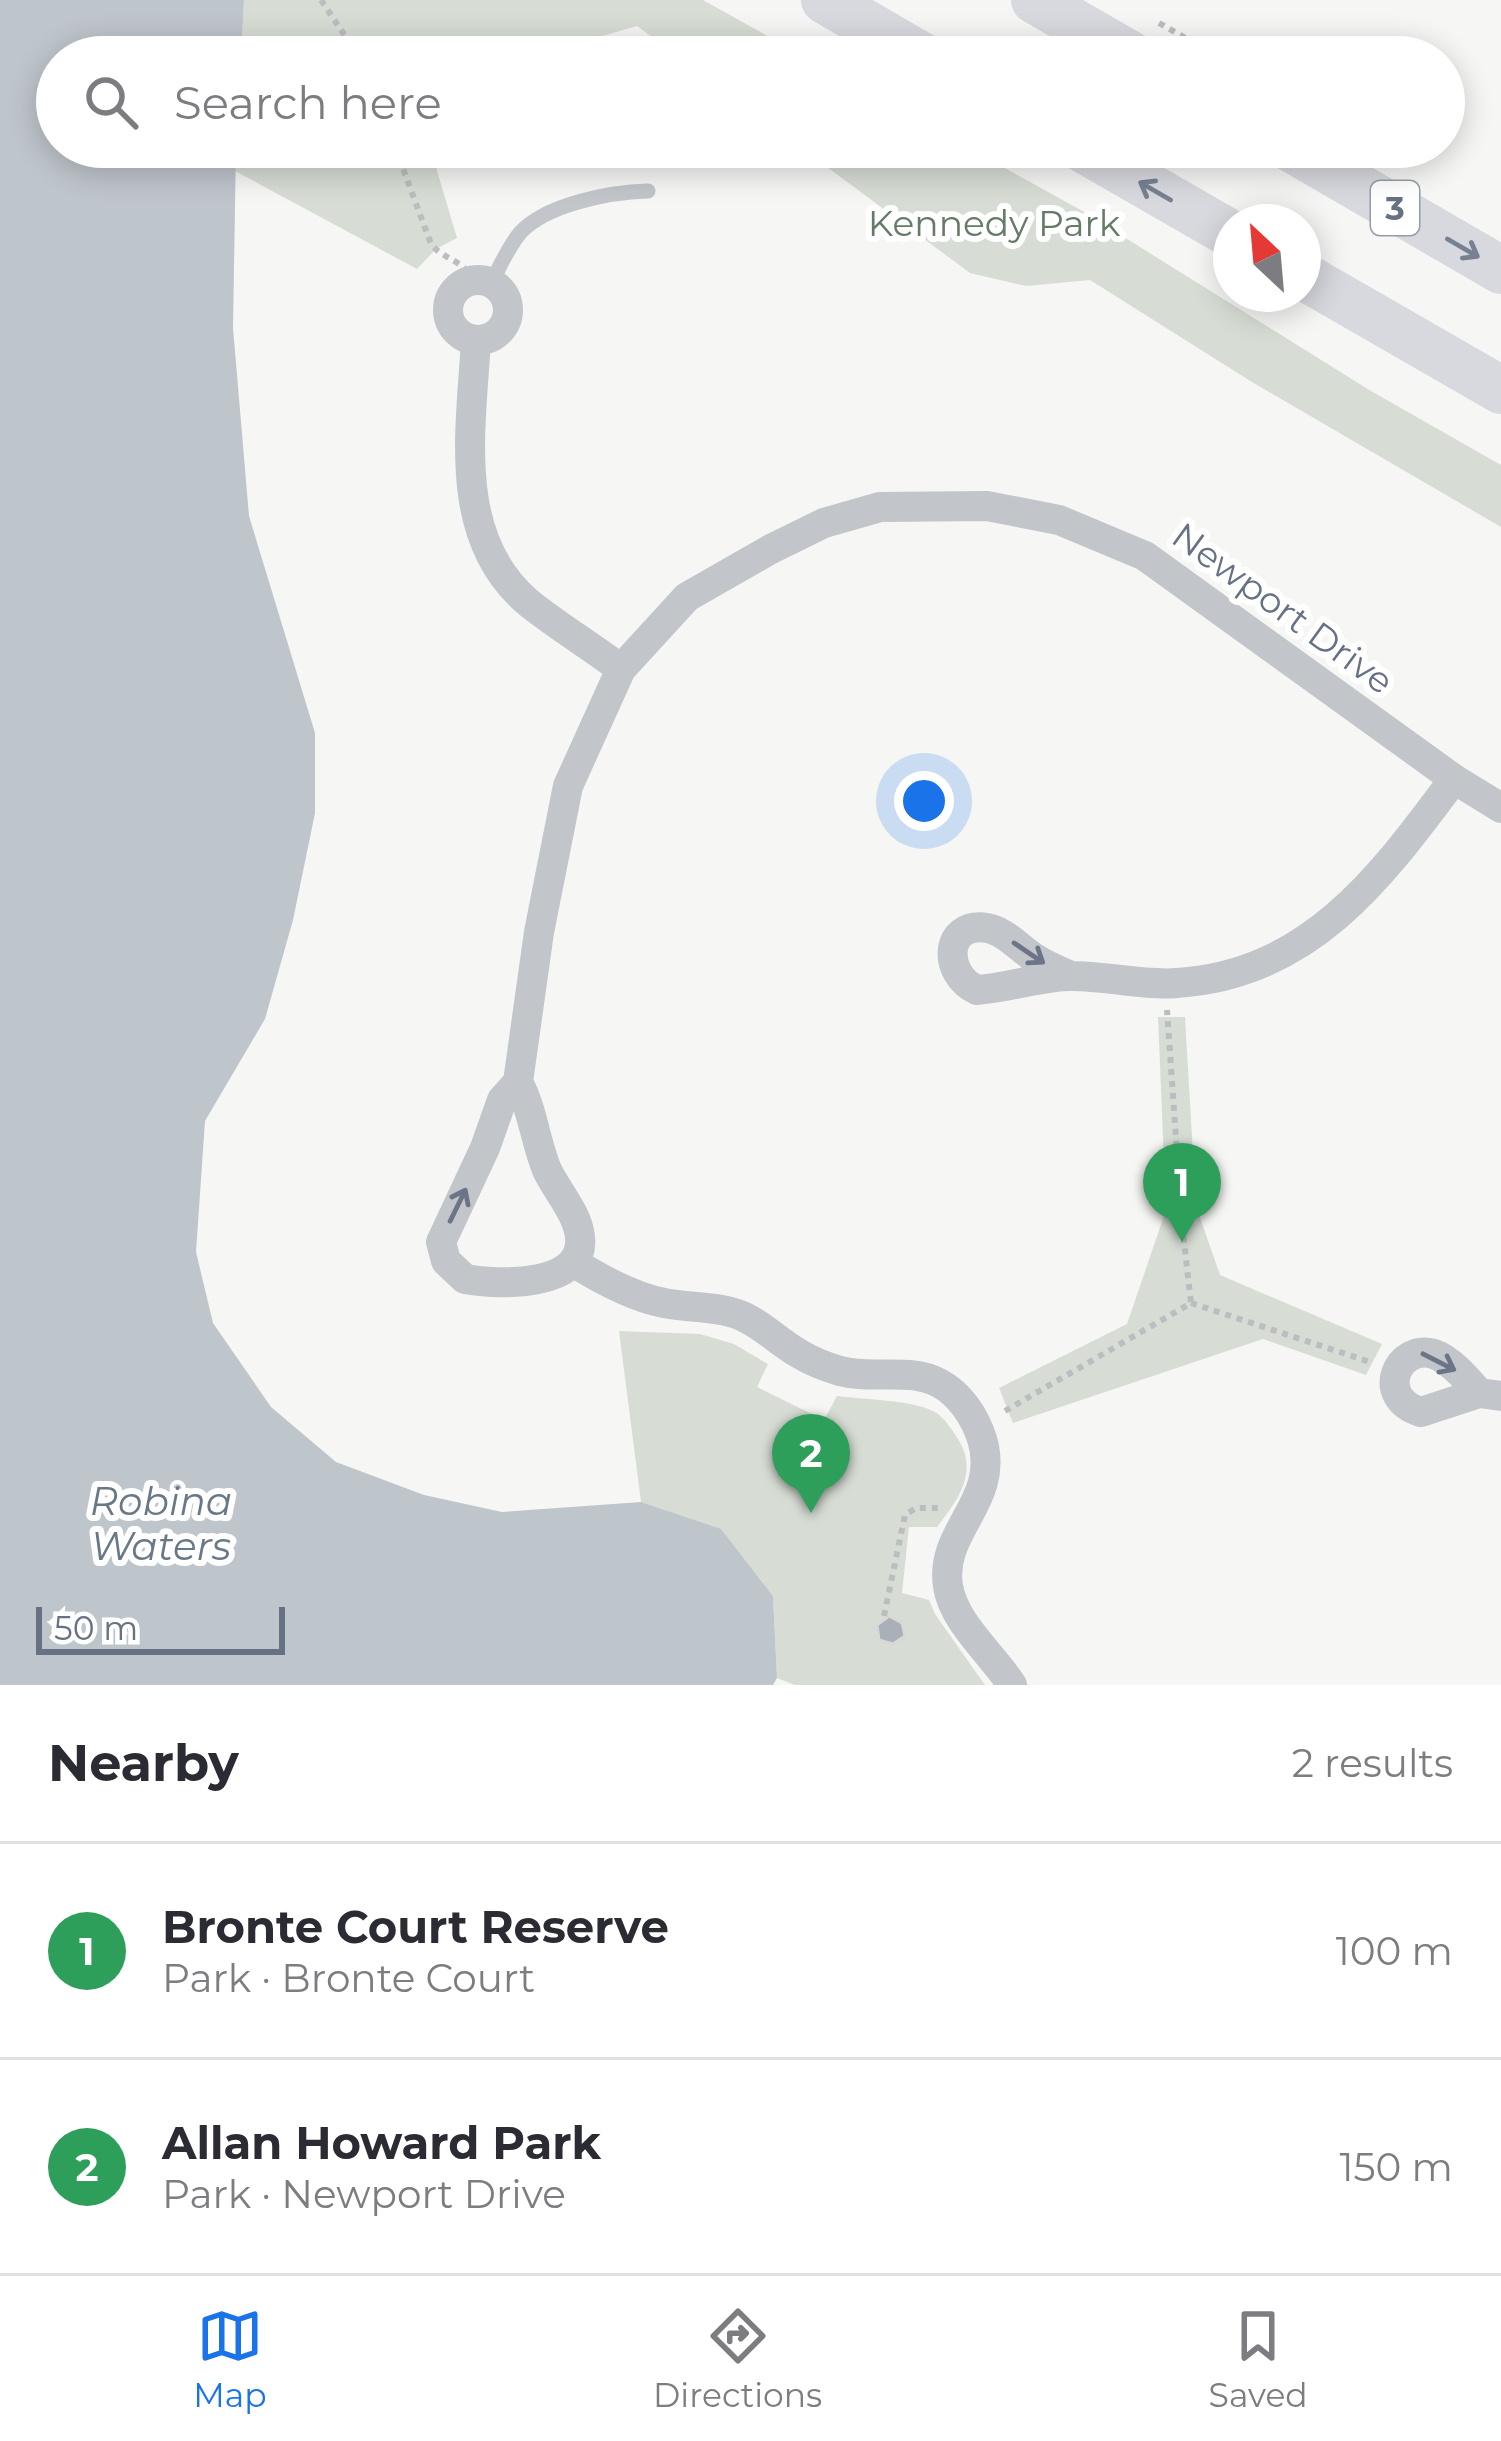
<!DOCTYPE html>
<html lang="en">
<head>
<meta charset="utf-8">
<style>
  :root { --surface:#fff; --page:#f7f7f7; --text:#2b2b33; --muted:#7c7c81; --line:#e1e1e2; --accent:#1a73e8 }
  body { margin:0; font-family:Montserrat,sans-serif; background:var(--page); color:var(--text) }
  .compass { position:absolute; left:1213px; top:204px; width:108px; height:108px; border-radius:50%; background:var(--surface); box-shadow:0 6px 30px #0003; rotate:334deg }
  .scale { position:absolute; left:36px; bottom:30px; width:249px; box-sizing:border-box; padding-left:12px; border:6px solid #677184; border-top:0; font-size:33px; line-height:42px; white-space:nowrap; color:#677184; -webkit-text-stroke:9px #fff; paint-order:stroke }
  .you { position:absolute; left:924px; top:801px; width:42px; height:42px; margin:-30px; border:9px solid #fff; border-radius:50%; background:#1a73e8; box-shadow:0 0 0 18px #1a73e833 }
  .badge { display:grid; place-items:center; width:78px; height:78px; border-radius:50%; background:var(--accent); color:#fff; font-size:39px; font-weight:700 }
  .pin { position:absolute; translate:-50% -99px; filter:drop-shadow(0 3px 6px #0008) }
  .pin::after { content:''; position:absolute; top:63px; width:42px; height:36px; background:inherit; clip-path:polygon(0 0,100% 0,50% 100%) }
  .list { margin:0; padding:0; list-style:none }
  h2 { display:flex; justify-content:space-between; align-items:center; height:156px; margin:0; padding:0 48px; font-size:51px }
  h2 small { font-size:39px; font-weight:400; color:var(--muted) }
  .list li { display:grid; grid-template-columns:78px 1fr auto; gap:36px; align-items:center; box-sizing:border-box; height:216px; padding:0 48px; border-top:3px solid var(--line) }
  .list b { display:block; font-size:45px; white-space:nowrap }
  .list p { margin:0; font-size:39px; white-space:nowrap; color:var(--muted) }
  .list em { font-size:39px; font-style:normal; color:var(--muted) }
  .icon { flex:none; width:66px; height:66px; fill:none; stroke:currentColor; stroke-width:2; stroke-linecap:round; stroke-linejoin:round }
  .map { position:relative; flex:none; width:1501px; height:1685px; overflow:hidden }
  .search { position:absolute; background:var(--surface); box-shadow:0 6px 30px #0003; left:36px; right:36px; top:36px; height:132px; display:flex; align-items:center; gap:30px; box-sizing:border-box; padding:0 42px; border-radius:66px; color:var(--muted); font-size:45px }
  .sheet { height:588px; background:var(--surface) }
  nav { display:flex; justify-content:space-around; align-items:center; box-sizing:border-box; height:168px; border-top:3px solid var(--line); background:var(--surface); font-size:33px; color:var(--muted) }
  nav a { display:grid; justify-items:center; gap:6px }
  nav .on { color:var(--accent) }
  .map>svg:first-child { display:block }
  .green { fill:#d7ddd5 }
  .water { fill:#bec5cb }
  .building { fill:#abb0b8; stroke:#d8d8d6; stroke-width:3 }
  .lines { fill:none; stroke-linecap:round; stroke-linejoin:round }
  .path { stroke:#bcbdc0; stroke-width:6; stroke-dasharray:6 6; stroke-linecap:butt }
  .service { stroke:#c2c5c9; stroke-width:15 }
  .minor { stroke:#c2c5c9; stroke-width:30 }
  .primary { stroke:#d8d9df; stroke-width:48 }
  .oneway { stroke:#788192 }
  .oneway2 { stroke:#6c7587 }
  .labels { text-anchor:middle; stroke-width:12; stroke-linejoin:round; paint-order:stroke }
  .shield { fill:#fff; stroke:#959ca9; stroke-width:3 }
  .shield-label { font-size:33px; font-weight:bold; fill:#677184 }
  .park-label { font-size:36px; fill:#657b66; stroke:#fff }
  .street-label { font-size:36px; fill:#677184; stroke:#fff }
  .water-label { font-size:39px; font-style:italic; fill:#687886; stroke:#fff }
</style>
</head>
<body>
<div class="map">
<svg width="1501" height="1685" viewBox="0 0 1501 1685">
  <rect width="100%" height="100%" fill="#f6f7f4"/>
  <g class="green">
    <polygon points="244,0 703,0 805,57 679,57 637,26 530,57 241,57"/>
    <polygon points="236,147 430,147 457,238 436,249 417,269 235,171"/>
    <polygon points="800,147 967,147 1079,209 1371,391 1501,465 1501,527 1252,382 1090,280 1026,286 970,273"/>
    <polygon points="1158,1017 1185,1017 1196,1206 1220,1275 1382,1344 1366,1375 1263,1339 1013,1423 999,1388 1127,1324 1166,1210"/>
    <path d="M619,1331L700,1334L734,1344L768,1364L757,1387L824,1420L837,1396C865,1400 916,1399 938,1414C945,1419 952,1430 956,1436C980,1470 959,1499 937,1527H909L902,1593L929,1600L935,1614L985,1685H795L777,1678L773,1596L721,1530L641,1502Z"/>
  </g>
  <polygon class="water" points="0,0 244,0 241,57 57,57 57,147 236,147 233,328 249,516 315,733 315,813 293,920 265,1019 205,1121 196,1252 213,1323 271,1407 336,1462 424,1495 502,1512 641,1502 721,1529 773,1596 777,1678 773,1685 0,1685"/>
  <polygon class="building" points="889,1616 902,1623 905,1636 893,1644 879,1640 877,1625"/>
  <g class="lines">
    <g class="path">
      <polyline points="321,0 359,57"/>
      <polyline points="1159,23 1219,57"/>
      <path d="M395,147L431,244C442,258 456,258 469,273"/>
      <polyline points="1191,1303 1370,1362"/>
      <polyline points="1005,1411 1191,1303 1182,1224 1167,1010"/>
      <polyline points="884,1616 905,1515 916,1508 939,1508"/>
    </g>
    <path class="service" d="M491,283C500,267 508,247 520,233C546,204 611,192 648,191"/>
    <g class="minor">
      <circle cx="478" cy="310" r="30"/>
      <path d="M476,340C471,430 451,539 530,604C559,627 592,647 621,669"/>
      <path d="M1071,976C1059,971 1047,966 1036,959C1020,949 1005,931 987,928C944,921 942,974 977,990C1008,988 1037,977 1068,976C1104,975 1141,986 1177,983C1310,975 1381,877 1454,779"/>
      <path d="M518,1082C533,1110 535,1141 547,1170C557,1191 578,1214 580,1237C586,1288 497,1285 465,1279L446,1261L441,1242L485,1148L502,1100L518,1082L539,932L568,786L621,669L687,597L771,549L824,523L880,507L987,506L1059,520L1145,556L1454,779L1501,808"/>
      <path d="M573,1262C600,1279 633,1297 664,1303C688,1308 714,1306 737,1314C760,1322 777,1341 798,1353C811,1361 826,1367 840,1371C873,1380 908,1367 939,1383C960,1394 975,1417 982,1439C1001,1501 939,1530 948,1586C953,1622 993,1655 1012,1685"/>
      <path d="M1479,1393C1468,1380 1451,1360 1434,1354C1397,1343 1374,1398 1421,1412L1479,1393L1501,1396"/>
    </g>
    <g class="primary">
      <polyline points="825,0 923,57"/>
      <polyline points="1035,0 1134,57"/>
      <polyline points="1080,147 1231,234"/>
      <polyline points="1289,147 1501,270"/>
      <polyline points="1303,276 1501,390"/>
    </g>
  </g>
  <defs><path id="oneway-shaft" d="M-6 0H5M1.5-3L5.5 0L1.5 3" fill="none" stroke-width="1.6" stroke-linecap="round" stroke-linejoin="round" transform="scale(3)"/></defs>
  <g class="oneway">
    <use href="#oneway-shaft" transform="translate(1155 191) rotate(-150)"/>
    <use href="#oneway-shaft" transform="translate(1463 248) rotate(30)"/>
  </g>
  <g class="oneway2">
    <use href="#oneway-shaft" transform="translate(1029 953) rotate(34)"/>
    <use href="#oneway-shaft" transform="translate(458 1205) rotate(-64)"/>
    <use href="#oneway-shaft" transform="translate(1439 1362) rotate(27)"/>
  </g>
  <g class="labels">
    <rect class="shield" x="1371" y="181" width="48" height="54" rx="9"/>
    <g class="shield-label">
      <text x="1395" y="220">3</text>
    </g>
    <g class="park-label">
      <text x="994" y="236">Kennedy Park</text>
    </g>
    <g class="street-label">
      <text transform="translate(1283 608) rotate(36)" y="13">Newport Drive</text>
    </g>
    <g class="water-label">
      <text x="161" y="1515">Robina<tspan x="161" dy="45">Waters</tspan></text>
    </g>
  </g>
</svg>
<svg class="compass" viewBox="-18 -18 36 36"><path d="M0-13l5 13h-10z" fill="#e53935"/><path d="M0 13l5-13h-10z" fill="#7c7c81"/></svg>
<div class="scale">50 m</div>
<div class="you"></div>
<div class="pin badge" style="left:1182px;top:1242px;background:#2e9e5b">1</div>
<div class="pin badge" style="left:811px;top:1513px;background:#2e9e5b">2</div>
<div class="search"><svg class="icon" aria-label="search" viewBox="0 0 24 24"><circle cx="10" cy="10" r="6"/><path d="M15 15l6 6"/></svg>Search here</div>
</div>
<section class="sheet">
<h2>Nearby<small>2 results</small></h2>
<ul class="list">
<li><span class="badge" style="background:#2e9e5b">1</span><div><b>Bronte Court Reserve</b><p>Park · Bronte Court</p></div><em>100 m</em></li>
<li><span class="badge" style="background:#2e9e5b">2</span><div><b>Allan Howard Park</b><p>Park · Newport Drive</p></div><em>150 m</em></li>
</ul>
</section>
<nav>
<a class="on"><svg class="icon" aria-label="map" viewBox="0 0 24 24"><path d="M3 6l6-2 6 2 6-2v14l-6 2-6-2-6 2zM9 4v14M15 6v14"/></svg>Map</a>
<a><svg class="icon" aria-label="directions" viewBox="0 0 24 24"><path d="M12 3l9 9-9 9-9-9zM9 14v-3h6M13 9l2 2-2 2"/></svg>Directions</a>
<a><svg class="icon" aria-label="saved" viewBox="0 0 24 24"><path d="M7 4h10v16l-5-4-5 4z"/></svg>Saved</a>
</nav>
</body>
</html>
